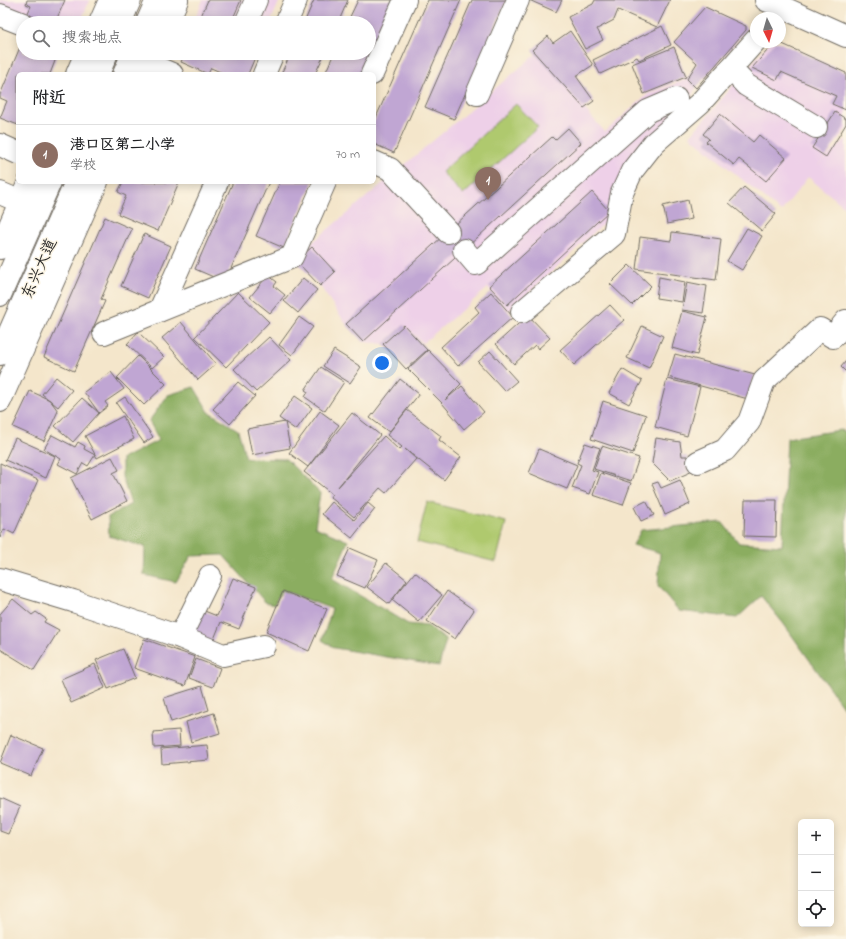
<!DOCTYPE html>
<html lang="zh">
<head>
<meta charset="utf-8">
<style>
  :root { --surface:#fff; --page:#f6f6f6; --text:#202124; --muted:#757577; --line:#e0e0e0; --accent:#1a73e8 }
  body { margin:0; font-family:"Indie Flower","LXGW WenKai TC",sans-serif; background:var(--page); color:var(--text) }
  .controls { position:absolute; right:12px; bottom:12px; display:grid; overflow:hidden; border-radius:6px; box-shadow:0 2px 10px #0003 }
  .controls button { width:36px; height:36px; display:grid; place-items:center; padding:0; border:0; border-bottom:1px solid var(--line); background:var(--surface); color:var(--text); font:20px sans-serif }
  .compass { position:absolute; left:750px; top:12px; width:36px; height:36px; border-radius:50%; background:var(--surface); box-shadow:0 2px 10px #0003; rotate:175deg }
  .you { position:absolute; left:382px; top:363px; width:14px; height:14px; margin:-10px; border:3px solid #fff; border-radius:50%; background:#1a73e8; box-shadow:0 0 0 6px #1a73e833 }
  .badge { display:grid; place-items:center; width:26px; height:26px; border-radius:50%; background:var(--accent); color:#fff; font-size:13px; font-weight:700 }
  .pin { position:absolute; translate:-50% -33px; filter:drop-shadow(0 1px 2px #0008) }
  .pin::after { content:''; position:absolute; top:21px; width:14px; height:12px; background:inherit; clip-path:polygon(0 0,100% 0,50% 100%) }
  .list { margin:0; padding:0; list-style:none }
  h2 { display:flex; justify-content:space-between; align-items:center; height:52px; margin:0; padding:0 16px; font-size:17px }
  h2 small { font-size:13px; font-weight:400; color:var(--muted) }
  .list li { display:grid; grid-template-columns:26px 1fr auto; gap:12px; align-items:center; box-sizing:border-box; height:60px; padding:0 16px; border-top:1px solid var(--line) }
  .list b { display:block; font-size:15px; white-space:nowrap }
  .list p { margin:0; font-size:13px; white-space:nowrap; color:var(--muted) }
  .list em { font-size:13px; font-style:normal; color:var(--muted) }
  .icon { flex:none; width:22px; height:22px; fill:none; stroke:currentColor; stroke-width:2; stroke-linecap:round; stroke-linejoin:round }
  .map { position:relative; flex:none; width:846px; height:939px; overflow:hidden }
  .search { position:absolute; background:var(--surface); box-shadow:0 2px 10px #0003; left:16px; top:16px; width:360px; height:44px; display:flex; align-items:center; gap:10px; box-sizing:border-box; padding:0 14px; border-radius:22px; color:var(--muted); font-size:15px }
  .panel { position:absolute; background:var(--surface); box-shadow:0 2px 10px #0003; left:16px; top:72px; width:360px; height:112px; border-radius:6px }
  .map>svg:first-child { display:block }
  .built { fill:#eed0e8 }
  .green { fill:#afc96e; stroke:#6d7a4c }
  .forest { fill:#8bad61; stroke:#5b6c46 }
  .building { fill:#c0a6d3 }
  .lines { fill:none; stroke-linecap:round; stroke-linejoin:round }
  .minor-casing { stroke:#716c63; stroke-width:24 }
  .major-casing { stroke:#716c63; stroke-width:24 }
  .minor { stroke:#fff; stroke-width:22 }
  .major { stroke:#fff; stroke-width:22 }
  .labels { text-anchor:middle; stroke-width:3; stroke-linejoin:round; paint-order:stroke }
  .street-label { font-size:16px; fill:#2b2b2b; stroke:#fcf5e5 }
</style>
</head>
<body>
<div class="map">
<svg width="846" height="939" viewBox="0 0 846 939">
  <rect width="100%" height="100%" fill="#fcf5e5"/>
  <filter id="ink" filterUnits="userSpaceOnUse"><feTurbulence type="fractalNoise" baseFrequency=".025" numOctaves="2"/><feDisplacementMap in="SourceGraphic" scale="8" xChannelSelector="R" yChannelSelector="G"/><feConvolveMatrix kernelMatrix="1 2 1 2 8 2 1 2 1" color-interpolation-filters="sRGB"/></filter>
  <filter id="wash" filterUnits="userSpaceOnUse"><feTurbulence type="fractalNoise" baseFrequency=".012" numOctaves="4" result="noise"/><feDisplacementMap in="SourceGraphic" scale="16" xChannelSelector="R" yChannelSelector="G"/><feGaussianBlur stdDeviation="0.9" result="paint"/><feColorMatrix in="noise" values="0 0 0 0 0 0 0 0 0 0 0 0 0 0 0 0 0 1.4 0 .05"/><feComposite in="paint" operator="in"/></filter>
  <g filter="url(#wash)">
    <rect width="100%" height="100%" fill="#f4e6cb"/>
    <g class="built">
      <polygon points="0,0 90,0 80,23 39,23 0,6"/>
      <polygon points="203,0 280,0 270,23 193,23"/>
      <polygon points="770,42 778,42 846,73 846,129 826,157 814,169 846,139 846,208 808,177 781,212 690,136"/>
      <polygon points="536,54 605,132 648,94 687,79 696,88 684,110 612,216 509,311 488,288 423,343 404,325 383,344 363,342 346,324 320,286 294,258"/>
    </g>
    <g class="green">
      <polygon points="516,104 538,127 463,195 442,172"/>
      <polygon points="427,502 506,522 496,562 417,542"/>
    </g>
    <g class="forest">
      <polygon points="194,387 209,412 238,430 246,458 286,459 320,493 315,527 348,541 332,579 408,624 428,626 446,640 439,666 335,648 322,640 332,609 282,590 274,605 266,603 223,555 191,556 176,582 144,575 145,547 109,536 108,517 131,504 122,477 122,459 159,440 149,421 168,395"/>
      <polygon points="841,430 846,432 846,711 783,623 761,596 737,618 679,611 658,586 660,553 633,545 641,530 722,522 739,543 782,546 787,438"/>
    </g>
    <g id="blocks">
      <g class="building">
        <polygon points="27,0 65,0 55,23 47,23 27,15 31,6 26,4"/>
        <polygon points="208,0 241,0 231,23 198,23"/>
        <polygon points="314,0 348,0 338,23 304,23"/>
        <polygon points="358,0 393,0 360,74 325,74 334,53 369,53 369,23 347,23"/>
        <polygon points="428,0 461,0 394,153 374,144 374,122"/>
        <polygon points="472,0 507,0 454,119 425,107"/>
        <polygon points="529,0 562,0 556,12"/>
        <polygon points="595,0 670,0 657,27 618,10 614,20 597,29 603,40 585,49 568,17 593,4"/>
        <polygon points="705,7 746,26 746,30 696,88 687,79 697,63 674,42"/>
        <polygon points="662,26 671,45 639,60 637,57 600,74 593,60"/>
        <polygon points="570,31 593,65 576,76 594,101 584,108 532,50 548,36 553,43"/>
        <polygon points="23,40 23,53 58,53 50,74 18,74 18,125 0,118 7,101 0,98 0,95"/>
        <polygon points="775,42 778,42 846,73 846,110 832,104 836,96 781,72 777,80 752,68"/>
        <polygon points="674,47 686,77 644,94 632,64"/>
        <polygon points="185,53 253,53 256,55 248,74 225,74 211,68 208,74 181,62"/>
        <polygon points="291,53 325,53 315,74 281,74"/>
        <polygon points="835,112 846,119 846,124 826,157 812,148"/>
        <polygon points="720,114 753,142 759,135 786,158 766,181 739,159 734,165 706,142 709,139 703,134"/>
        <polygon points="568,128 581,143 363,342 346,324 552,137 555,140"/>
        <polygon points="123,182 179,182 158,231 118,214 126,196 118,192"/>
        <polygon points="233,182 269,182 225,282 195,269"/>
        <polygon points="280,182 313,182 284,248 256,236"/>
        <polygon points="744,187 776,214 762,231 729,203"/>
        <polygon points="592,192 609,211 507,305 489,286"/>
        <polygon points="688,200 692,219 667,224 663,206"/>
        <polygon points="105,217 132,229 101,299 105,301 74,371 44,357"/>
        <polygon points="747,228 762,236 742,270 727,261"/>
        <polygon points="672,232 721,239 716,280 636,269 640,237 671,241"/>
        <polygon points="144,234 171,246 148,298 121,286"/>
        <polygon points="312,247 335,272 320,286 296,261"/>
        <polygon points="629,265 651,286 632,305 610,284"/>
        <polygon points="268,275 277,282 274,286 285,295 270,313 250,297"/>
        <polygon points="659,277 685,282 682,302 656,298"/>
        <polygon points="303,278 317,290 298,313 284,301"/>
        <polygon points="687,282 707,286 703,313 682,310"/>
        <polygon points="238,292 269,322 226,367 195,337"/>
        <polygon points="491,292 513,317 458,366 441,347 479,312 475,307"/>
        <polygon points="610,305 624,320 574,365 560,350"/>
        <polygon points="682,311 707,317 697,355 672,348"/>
        <polygon points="528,315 550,338 538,349 535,345 514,364 496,344"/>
        <polygon points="299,317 313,327 292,355 279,345"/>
        <polygon points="181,322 216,364 198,380 162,338"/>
        <polygon points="404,325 427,350 406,369 383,344"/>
        <polygon points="642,326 663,336 649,368 627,358"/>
        <polygon points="138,332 164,357 152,368 127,344"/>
        <polygon points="269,337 291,360 256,392 234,369"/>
        <polygon points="334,350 361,367 350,383 323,366"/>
        <polygon points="428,350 461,384 445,400 462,386 484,412 464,429 442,403 408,369"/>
        <polygon points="490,351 517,381 505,391 478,362"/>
        <polygon points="675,354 755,375 748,399 668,377"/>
        <polygon points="138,356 166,384 144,405 117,378"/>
        <polygon points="846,361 846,372 841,367"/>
        <polygon points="321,367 344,382 325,411 305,397 308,392 305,390"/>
        <polygon points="622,369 642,381 629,404 609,393"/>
        <polygon points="111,372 124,389 105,402 108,406 99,413 84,392"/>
        <polygon points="56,377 72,390 58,407 42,394"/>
        <polygon points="400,379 419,394 389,432 370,418"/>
        <polygon points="667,379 700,387 687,436 655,427"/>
        <polygon points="238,382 255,396 230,424 213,409"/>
        <polygon points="30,391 50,400 58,411 44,441 13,427"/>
        <polygon points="295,396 312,408 296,430 279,418"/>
        <polygon points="125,397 153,437 144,443 116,403"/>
        <polygon points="82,398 99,413 73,442 55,426"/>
        <polygon points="603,401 646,415 633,453 591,439"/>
        <polygon points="407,410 441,436 439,440 461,457 444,480 405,449 416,459 386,493 380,488 354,517 330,497 332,494 304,472 352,413 380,435 338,487 384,436 399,450 402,447 387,435"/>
        <polygon points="320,411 339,425 308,467 289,453"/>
        <polygon points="123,416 134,439 97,458 85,436"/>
        <polygon points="285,422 290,448 252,455 247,429"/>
        <polygon points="52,435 75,447 78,442 85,446 84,449 95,455 88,466 83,463 77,474 58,464 61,459 44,449"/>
        <polygon points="15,438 55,456 46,478 5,460"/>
        <polygon points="656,438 680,442 682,456 687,456 693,471 670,481 652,463"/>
        <polygon points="585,443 600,448 592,470 598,472 590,494 572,488 581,465 577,463"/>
        <polygon points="602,446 639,458 631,481 594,469"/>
        <polygon points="539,449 577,465 567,489 529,473"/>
        <polygon points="112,457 119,470 113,473 127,501 92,519 71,478"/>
        <polygon points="0,463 38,480 14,534 4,529 0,538"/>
        <polygon points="601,473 631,483 623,505 593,495"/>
        <polygon points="680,480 690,504 665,515 652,484 658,482 661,488"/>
        <polygon points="745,500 777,500 776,537 744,536"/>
        <polygon points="646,501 654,515 641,521 634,507"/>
        <polygon points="332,502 354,520 368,503 375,509 352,538 322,514"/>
        <polygon points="350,548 378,560 365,588 337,576"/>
        <polygon points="386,563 407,580 389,604 367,587"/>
        <polygon points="415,572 442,595 419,622 392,600"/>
        <polygon points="233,578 256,587 239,629 221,622 212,644 191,636 202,610 217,616"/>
        <polygon points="283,591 327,609 309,651 266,632"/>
        <polygon points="447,591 474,610 455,639 427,621"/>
        <polygon points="13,599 32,615 36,612 46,619 44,622 59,630 34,670 0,649 0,614"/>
        <polygon points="144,639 195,657 185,686 134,668"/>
        <polygon points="123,649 135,678 108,689 96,660"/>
        <polygon points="196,659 220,668 213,687 189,678"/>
        <polygon points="95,664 105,688 71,703 61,679"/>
        <polygon points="202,686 209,710 171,722 164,698"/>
        <polygon points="214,713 220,733 191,742 186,722"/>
        <polygon points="179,730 180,746 154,748 153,732"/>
        <polygon points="11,735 43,748 31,776 0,763"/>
        <polygon points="207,745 209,760 162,764 161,749"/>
        <polygon points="0,798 20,807 8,834 0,831"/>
      </g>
    </g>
  </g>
  <g filter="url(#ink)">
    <use href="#blocks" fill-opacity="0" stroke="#716c63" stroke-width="1"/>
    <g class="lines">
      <defs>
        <g id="minor">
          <polyline points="766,0 846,36"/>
          <polyline points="0,15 23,24"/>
          <polyline points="100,23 110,0"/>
          <polyline points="167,23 177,0"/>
          <polyline points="246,23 256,0"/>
          <polyline points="286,23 296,0"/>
          <polyline points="132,57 172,74"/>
          <polyline points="731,69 746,85 816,127"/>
          <polyline points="77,74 86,53"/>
          <polyline points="264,74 273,53"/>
          <polyline points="372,74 405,0"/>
          <polyline points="477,94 518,0"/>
          <polyline points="0,145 18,153"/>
          <polyline points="374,162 390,169 448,232"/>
          <polyline points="0,193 33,207"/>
          <polyline points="0,248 29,182"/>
          <polyline points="464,250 476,264 648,111 676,99"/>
          <polyline points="160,310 217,182"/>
          <polyline points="522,312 614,234 622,193 632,171 654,143 700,103 756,40"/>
          <polyline points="104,333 292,257 325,182"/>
          <polyline points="0,401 97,182"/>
          <polyline points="698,462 725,450 749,422 764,381 820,329 833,337 846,321"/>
          <polyline points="0,579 73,601 180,637 223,655 264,646"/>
          <polyline points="180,637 210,576"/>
        </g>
        <g id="major">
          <polyline points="120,23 130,0"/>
          <polyline points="147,23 157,0"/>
          <polyline points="98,74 107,53"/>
          <polyline points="124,74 133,53"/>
          <polyline points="0,295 50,182"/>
          <polyline points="0,354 76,182"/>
        </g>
      </defs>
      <use href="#minor" class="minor-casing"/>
      <use href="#major" class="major-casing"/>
      <use href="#minor" class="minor"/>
      <use href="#major" class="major"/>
    </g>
  </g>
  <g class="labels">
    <g class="street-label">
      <text transform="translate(38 268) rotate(-66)" y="6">东兴大道</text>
    </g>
  </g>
</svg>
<div class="controls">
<button>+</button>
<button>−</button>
<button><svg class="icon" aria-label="locate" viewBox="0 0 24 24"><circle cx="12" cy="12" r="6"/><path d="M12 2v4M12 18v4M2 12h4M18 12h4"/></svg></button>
</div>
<svg class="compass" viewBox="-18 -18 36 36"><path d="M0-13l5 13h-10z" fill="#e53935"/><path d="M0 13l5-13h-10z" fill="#757577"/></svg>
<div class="you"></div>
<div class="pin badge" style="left:488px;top:200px;background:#8d6e63">1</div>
<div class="search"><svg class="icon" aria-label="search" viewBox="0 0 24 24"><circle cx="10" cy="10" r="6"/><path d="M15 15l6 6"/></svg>搜索地点</div>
<section class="panel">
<h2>附近<small></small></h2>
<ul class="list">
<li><span class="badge" style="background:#8d6e63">1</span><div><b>港口区第二小学</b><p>学校</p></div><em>70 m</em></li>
</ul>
</section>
</div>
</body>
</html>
